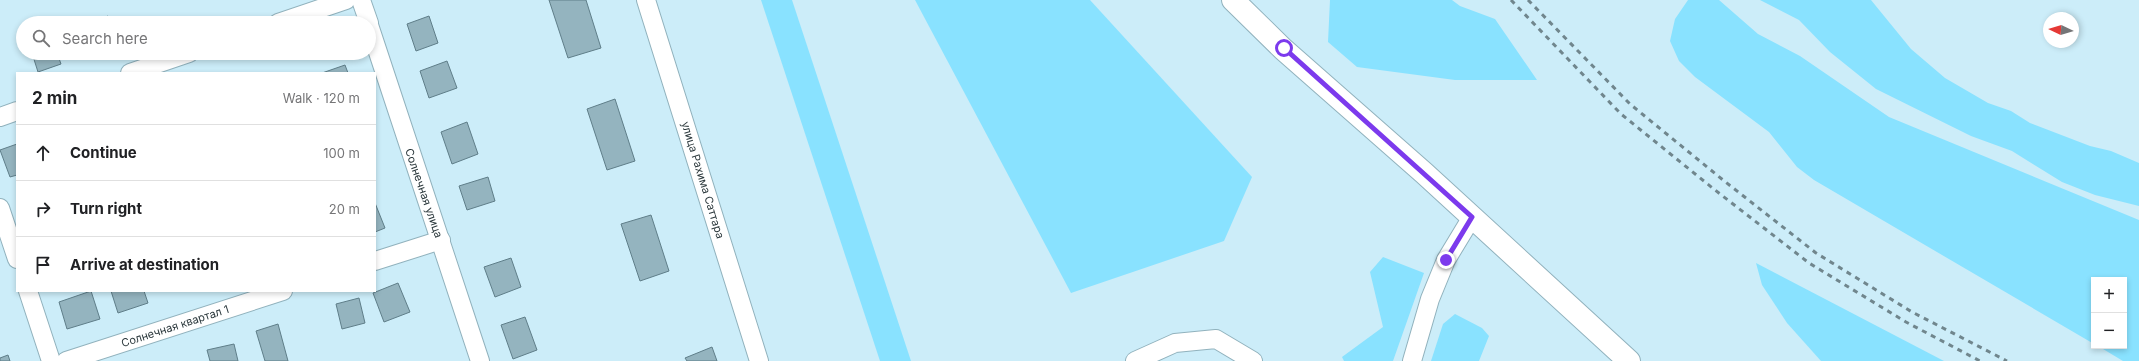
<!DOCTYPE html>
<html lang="en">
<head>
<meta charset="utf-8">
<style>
  :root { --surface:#fff; --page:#f2f2f2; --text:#202124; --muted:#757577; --line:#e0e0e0 }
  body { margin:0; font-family:Inter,sans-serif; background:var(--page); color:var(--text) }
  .controls { position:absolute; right:12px; bottom:12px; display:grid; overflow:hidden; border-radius:0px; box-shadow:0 2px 6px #0003 }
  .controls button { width:36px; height:36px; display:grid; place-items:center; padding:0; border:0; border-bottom:1px solid var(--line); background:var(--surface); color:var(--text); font:20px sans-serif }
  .compass { position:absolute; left:2043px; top:12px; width:36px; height:36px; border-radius:50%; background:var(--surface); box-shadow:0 2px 6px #0003; rotate:274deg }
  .stop { position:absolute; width:12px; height:12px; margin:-9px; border:3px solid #7c3aed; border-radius:50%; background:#fff }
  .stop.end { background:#7c3aed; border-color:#fff; box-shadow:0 1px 4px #0008 }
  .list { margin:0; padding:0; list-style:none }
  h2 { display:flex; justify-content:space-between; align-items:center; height:52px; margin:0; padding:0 16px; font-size:17px }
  h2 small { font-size:13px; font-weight:400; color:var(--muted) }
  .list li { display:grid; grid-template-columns:26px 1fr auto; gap:12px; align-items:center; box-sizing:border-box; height:56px; padding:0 16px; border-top:1px solid var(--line) }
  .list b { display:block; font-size:15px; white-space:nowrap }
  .list em { font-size:13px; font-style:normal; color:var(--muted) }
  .icon { flex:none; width:22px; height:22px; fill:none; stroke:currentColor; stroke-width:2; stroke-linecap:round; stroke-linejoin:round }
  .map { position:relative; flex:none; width:2139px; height:361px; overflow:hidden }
  .search { position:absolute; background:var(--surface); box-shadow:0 2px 6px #0003; left:16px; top:16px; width:360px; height:44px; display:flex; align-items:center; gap:10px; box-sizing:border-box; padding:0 14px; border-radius:22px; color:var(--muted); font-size:15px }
  .panel { position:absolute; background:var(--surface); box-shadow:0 2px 6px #0003; left:16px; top:72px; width:360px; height:220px; border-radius:0px }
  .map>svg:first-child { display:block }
  .green { fill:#89e2ff }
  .building { fill:#94b4bf; stroke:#5f7e89 }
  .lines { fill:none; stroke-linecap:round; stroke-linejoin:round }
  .street-casing { stroke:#91b2bd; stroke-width:20 }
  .secondary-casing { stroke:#91b2bd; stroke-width:24 }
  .street { stroke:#fff; stroke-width:18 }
  .secondary { stroke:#fff; stroke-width:22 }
  .rail { stroke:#70868d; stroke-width:3; stroke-dasharray:5 5; stroke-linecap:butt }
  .route { stroke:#7c3aed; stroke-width:5 }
  .labels { text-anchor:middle; stroke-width:3; stroke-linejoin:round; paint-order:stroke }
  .street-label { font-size:11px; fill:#2c393d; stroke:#fff }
</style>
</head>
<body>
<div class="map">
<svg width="2139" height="361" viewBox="0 0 2139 361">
  <rect width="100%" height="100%" fill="#ccedf9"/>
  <g class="green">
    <polygon points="761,0 792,0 911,361 880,361"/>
    <polygon points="915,0 1090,0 1252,177 1224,241 1071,293"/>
    <polygon points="1330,0 1452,0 1460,6 1495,19 1537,80 1455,80 1357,67 1328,42"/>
    <polygon points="1688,0 1719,0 1758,34 1800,56 1889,117 2139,220 2139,361 2123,361 2098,346 2124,346 2124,280 2094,280 2094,344 1814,180 1797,167 1769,132 1695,77 1679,61 1670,41 1675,19"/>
    <polygon points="1760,0 1871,0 1911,49 1945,78 1988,103 2011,111 2030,123 2090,146 2111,151 2139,163 2139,206 2095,195 2062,182 2012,151 1971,136 1876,89 1830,52 1799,20"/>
    <polygon points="1383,257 1424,273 1393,361 1344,361 1342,357 1383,327 1370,272"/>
    <polygon points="1756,263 1944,361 1821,361 1787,323 1762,285"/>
    <polygon points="1455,314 1482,328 1489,336 1479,361 1431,361 1443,324"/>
  </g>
  <g class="building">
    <polygon points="549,0 586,0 601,48 568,58"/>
    <polygon points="108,16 111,23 92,23"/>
    <polygon points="429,16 438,43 416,51 407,24"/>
    <polygon points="32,53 57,53 61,64 38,72"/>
    <polygon points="447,61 457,88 429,98 420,71"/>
    <polygon points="345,65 348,73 322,73"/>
    <polygon points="615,99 635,161 607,170 587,109"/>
    <polygon points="467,122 478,154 452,164 441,132"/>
    <polygon points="17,144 17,175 10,177 0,150"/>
    <polygon points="488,177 495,201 467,210 459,186"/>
    <polygon points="375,203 385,228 375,232"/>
    <polygon points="651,215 669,271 640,281 621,224"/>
    <polygon points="511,258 521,287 495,297 484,267"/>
    <polygon points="398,283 410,312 384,322 373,293"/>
    <polygon points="91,291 100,319 67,329 59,302"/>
    <polygon points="111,291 144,291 148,303 118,313"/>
    <polygon points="359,298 365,323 342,329 336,304"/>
    <polygon points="525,317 537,350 513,359 501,325"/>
    <polygon points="278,324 288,361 265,361 256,331"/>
    <polygon points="234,344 238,361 210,361 207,350"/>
    <polygon points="712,347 717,361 687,361 685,358"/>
    <polygon points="8,355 10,361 0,361 0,358"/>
  </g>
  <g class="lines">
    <defs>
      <g id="street">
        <polyline points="361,0 369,23"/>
        <polyline points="646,0 759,361"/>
        <polyline points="278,23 346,0"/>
        <polyline points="369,25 480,361"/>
        <polyline points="130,73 189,53"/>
        <polyline points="0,117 17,111"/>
        <polyline points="0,208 17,259"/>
        <polyline points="375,261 441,240"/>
        <polyline points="28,291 51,361"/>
        <polyline points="66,361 283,291"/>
        <polyline points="1135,361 1175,343 1216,339 1253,361"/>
        <polyline points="1412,361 1430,299 1446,260 1472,217"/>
      </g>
      <polyline id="secondary" points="1233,0 1283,49 1424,173 1629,361"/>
    </defs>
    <use href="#street" class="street-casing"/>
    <use href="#secondary" class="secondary-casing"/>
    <use href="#street" class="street"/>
    <use href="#secondary" class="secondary"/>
    <g class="rail">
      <polyline points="1511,0 1621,114 1715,190 1809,263 1906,322 1980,361"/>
      <polyline points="1528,0 1630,104 1723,180 1816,253 1912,312 2007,361"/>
    </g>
  </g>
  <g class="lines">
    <polyline class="route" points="1284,48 1472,217 1446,260"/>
  </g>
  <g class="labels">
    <g class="street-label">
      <text transform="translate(703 180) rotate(73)" y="4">улица Рахима Саттара</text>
      <text transform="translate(424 193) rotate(71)" y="4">Солнечная улица</text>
      <text transform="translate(175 326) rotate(-18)" y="4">Солнечная квартал 1</text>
    </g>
  </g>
</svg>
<div class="controls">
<button>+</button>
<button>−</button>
</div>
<svg class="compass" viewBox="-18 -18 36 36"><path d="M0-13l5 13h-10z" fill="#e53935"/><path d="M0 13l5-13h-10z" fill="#757577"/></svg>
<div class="stop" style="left:1284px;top:48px"></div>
<div class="stop end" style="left:1446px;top:260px"></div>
<div class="search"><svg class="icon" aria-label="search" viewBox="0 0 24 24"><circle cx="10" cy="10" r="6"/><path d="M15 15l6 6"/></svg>Search here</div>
<section class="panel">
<h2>2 min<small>Walk · 120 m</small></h2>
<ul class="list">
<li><svg class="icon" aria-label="ahead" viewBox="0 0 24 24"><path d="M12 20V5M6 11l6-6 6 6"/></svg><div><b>Continue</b></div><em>100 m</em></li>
<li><svg class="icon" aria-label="right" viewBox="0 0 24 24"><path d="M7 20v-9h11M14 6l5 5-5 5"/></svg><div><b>Turn right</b></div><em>20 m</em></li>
<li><svg class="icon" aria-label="arrive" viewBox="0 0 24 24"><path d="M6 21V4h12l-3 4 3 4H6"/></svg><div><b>Arrive at destination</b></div></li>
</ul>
</section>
</div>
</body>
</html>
